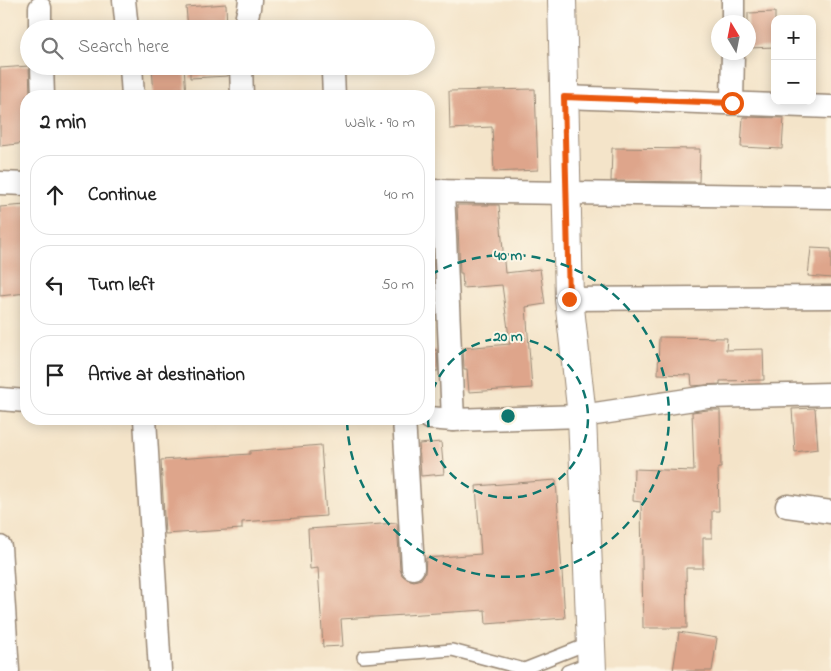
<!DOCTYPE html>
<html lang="en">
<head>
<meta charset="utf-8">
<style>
  :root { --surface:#fff; --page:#f6f6f6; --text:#222; --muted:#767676; --line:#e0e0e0 }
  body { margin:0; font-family:"Indie Flower",sans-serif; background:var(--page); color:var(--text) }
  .controls { position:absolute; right:15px; top:15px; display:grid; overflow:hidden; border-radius:10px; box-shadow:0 2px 12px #0003 }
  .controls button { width:45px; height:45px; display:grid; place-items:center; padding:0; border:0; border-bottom:1px solid var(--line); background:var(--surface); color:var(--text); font:25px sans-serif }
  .compass { position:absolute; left:711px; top:15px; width:45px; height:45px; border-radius:50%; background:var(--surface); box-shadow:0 2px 12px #0003; rotate:350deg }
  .stop { position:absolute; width:15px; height:15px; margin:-11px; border:4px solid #ea580c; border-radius:50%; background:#fff }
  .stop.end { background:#ea580c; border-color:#fff; box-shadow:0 1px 5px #0008 }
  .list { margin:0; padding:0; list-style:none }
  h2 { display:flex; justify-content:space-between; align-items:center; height:65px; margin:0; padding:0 20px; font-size:21px }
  h2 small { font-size:16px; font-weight:400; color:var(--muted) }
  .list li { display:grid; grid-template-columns:32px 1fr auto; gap:15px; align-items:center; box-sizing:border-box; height:80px; margin:0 10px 10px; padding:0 10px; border:1px solid var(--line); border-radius:20px }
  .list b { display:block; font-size:19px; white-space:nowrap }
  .list em { font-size:16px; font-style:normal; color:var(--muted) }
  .icon { flex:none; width:28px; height:28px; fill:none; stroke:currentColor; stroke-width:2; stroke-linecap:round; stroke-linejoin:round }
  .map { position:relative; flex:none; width:831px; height:671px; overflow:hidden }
  .search { position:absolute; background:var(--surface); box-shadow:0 2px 12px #0003; left:20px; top:20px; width:415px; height:55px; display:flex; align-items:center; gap:12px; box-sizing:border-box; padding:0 18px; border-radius:28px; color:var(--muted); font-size:19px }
  .panel { position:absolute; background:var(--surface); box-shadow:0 2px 12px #0003; left:20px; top:90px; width:415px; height:335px; border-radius:20px }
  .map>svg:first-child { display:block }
  .building { fill:#dea58b }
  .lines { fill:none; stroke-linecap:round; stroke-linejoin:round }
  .service-casing { stroke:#988774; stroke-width:14 }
  .minor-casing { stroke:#988774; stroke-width:25 }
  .tertiary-casing { stroke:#988774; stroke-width:30 }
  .service { stroke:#fff; stroke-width:11 }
  .minor { stroke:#fff; stroke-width:22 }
  .tertiary { stroke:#fff; stroke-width:28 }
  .route { stroke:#ea580c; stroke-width:6 }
  .ring { fill:none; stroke:#0f766e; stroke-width:2.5; stroke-dasharray:9 6 }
  .centre { fill:#0f766e; stroke:#fcf5e5; stroke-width:2.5 }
  .ring-label { font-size:15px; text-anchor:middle; font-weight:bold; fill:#0f766e; stroke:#fcf5e5; stroke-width:4; stroke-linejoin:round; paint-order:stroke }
</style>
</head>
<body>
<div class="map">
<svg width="831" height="671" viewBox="0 0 831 671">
  <rect width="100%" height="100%" fill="#fcf5e5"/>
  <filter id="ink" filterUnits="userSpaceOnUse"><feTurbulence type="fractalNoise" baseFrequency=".02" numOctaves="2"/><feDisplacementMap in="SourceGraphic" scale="10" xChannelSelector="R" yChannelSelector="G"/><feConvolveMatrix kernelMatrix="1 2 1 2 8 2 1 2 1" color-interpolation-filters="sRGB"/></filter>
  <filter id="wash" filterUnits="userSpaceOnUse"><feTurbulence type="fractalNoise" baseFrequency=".0096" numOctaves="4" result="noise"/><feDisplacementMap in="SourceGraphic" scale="20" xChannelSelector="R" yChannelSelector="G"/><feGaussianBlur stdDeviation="1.12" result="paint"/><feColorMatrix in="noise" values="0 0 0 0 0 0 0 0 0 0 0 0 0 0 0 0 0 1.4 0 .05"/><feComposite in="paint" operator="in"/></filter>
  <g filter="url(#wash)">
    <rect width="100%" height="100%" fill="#f4e4c9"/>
    <g id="blocks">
      <g class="building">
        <polygon points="226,4 227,29 188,29 186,7"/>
        <polygon points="775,12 775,47 748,48 748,13"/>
        <polygon points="29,66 30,96 26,96 26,143 0,146 0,68"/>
        <polygon points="152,66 184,66 186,96 154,96"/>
        <polygon points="190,66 228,66 228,76 190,78"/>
        <polygon points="535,89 538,170 494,172 492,127 450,129 449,91"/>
        <polygon points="743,117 784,118 782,149 741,147"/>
        <polygon points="612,148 700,149 699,182 611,181"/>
        <polygon points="26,205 26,293 0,296 0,207"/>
        <polygon points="457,205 499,205 505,273 540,269 545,304 526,307 532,388 469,392 467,369 464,369 463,348 510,344 502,285 463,288 462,273 460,273"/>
        <polygon points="432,234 434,274 429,275 429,235"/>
        <polygon points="811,248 831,249 831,278 808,276"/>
        <polygon points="659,337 727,338 726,350 763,349 764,380 720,381 720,384 692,386 691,375 658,374"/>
        <polygon points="429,350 437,350 438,371 429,371"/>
        <polygon points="815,408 818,449 795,452 792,409"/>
        <polygon points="708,410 720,410 721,468 718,468 719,511 712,511 712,538 703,538 703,568 686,568 687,628 643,628 641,502 633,501 634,469 694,471 692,412"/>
        <polygon points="441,442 444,474 421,476 419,444"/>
        <polygon points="321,445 326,516 242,522 242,529 165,534 161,460 250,454 250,451"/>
        <polygon points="556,480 565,618 486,624 485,610 341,619 343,646 323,647 318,568 310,569 308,529 397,523 400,569 402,575 407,579 414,581 421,579 425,573 426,558 481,554 476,486"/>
        <polygon points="679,632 717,638 712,671 673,671"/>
      </g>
    </g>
  </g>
  <g filter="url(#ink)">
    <use href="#blocks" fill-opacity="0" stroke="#988774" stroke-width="1"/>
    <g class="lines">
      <defs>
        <g id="service">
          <polyline points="363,657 452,650 524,669 590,643"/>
          <polyline points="567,671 591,662"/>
        </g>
        <g id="minor">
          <polyline points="124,0 127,29"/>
          <polyline points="40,8 40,29"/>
          <polyline points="733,22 733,0"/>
          <polyline points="244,29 249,8 250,0"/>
          <polyline points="42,66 43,96"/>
          <polyline points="131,66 133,96"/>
          <polyline points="241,66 242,96"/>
          <polyline points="333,73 334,96"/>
          <polyline points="564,97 831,107"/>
          <polyline points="732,103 733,52"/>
          <polyline points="0,183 26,184"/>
          <polyline points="429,191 831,197"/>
          <polyline points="443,191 453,420"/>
          <polyline points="569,299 831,297"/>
          <polyline points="0,399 26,401"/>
          <polyline points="429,418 453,420 582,416 707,397 831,394"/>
          <polyline points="145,419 160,671"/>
          <polyline points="404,419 413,568"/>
          <polyline points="787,506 831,512"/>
          <polyline points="0,547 8,671"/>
        </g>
        <polyline id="tertiary" points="562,0 569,299 582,416 592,671"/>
      </defs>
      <use href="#service" class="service-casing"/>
      <use href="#minor" class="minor-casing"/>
      <use href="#tertiary" class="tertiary-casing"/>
      <use href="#service" class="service"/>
      <use href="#minor" class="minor"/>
      <use href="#tertiary" class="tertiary"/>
    </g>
  </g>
  <g class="lines" filter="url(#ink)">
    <polyline class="route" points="569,299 564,97 732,103"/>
  </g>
  <g class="ring">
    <path d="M429 405A80 80 0 1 1 428 419"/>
    <path d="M430 275A161 161 0 1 1 347 419"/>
  </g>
  <circle cx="508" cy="416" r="8" class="centre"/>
  <g class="ring-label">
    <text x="508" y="260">40 m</text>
    <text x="508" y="341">20 m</text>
  </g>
</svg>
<div class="controls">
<button>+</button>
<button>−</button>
</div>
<svg class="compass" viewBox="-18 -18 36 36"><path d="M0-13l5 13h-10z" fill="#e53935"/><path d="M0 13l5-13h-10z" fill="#767676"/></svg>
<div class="stop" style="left:732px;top:103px"></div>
<div class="stop end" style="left:569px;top:299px"></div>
<div class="search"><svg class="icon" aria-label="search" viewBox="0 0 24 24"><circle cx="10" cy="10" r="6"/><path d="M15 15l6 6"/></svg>Search here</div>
<section class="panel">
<h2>2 min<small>Walk · 90 m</small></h2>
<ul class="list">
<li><svg class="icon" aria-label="ahead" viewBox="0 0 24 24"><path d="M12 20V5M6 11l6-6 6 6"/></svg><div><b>Continue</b></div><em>40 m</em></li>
<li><svg class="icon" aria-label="left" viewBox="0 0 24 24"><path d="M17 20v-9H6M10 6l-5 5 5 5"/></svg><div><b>Turn left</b></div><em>50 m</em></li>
<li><svg class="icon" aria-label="arrive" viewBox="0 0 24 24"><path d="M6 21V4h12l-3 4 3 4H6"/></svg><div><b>Arrive at destination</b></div></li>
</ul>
</section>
</div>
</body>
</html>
